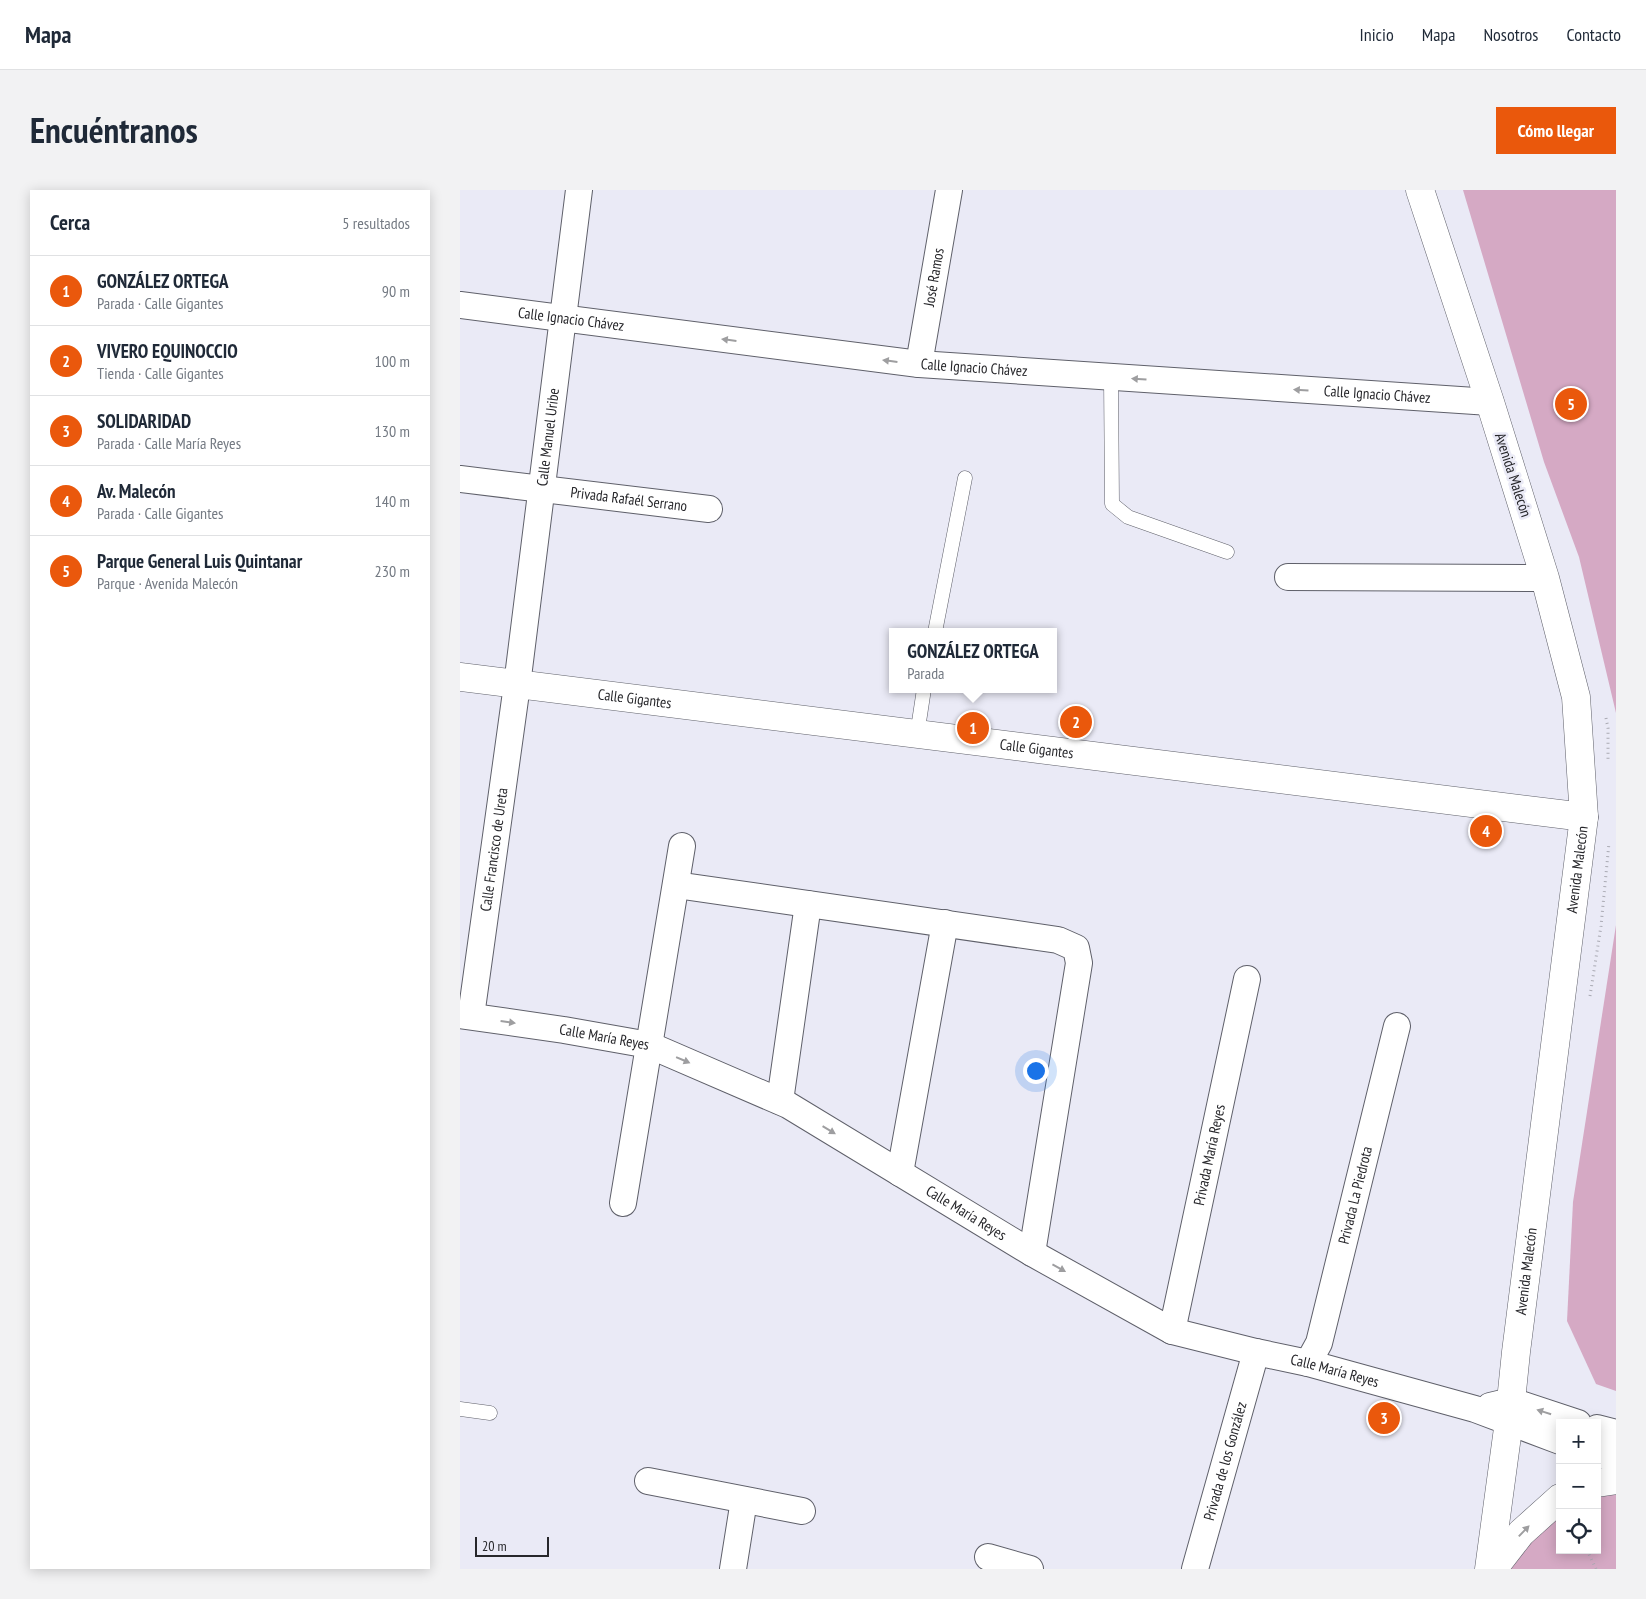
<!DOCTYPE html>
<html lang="es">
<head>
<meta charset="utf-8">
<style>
  :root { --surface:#fff; --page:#f2f2f3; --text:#1f2937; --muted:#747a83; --line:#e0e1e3; --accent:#ea580c }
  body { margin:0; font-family:"PT Sans Narrow",sans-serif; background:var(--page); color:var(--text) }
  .controls { position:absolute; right:15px; bottom:15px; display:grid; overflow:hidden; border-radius:0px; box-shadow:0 2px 12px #0003 }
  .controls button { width:45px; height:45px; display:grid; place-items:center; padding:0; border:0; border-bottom:1px solid var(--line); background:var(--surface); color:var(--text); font:25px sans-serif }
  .scale { position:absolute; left:15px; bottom:12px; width:74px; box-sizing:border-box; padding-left:5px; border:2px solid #27272b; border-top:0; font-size:14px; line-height:18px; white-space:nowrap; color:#27272b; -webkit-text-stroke:4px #eaeaf6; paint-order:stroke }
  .you { position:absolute; left:575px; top:880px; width:18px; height:18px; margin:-12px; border:4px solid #fff; border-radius:50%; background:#1a73e8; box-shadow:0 0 0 8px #1a73e833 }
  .badge { display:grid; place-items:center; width:32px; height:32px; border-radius:50%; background:var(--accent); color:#fff; font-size:16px; font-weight:700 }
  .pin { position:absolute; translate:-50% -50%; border:2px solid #fff; box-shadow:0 1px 5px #0006 }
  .popup { position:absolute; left:429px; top:438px; width:168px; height:65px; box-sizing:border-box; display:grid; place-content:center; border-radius:0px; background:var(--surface); filter:drop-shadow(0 1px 4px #0005); font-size:16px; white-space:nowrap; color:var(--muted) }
  .popup b { font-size:19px; color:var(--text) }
  .popup::after { content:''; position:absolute; left:50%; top:100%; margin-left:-10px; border:10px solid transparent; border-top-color:var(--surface) }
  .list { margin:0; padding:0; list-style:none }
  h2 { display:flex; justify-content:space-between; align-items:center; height:65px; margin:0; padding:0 20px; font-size:21px }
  h2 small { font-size:16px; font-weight:400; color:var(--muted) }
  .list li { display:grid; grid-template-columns:32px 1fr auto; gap:15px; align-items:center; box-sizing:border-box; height:70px; padding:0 20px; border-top:1px solid var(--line) }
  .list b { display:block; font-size:19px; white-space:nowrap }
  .list p { margin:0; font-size:16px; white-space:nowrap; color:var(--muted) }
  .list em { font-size:16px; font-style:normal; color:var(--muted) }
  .icon { flex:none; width:28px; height:28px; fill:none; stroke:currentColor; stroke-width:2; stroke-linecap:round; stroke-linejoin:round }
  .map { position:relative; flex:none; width:1156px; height:1379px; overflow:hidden; border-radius:0px }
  header { display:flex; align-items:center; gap:30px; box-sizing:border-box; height:70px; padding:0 25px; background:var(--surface); border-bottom:1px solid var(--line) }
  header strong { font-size:24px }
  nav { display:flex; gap:28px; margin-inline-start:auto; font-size:18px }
  .intro { display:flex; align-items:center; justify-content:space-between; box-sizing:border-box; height:120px; padding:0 30px }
  h1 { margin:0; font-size:35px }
  .button { padding:12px 22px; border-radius:0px; background:var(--accent); color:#fff; font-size:18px; font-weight:700 }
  main { display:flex; gap:30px; padding:0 30px }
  aside { flex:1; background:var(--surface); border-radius:0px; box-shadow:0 2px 12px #0003 }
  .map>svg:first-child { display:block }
  .green { fill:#d5a9c4 }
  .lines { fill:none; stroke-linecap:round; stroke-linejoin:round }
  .service-casing { stroke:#5f606a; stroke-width:15 }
  .minor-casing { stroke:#5f606a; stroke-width:28 }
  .tertiary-casing { stroke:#5f606a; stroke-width:29 }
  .secondary-casing { stroke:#5f606a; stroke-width:29 }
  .path { stroke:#aaaab3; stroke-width:3; stroke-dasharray:1 4; stroke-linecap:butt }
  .service { stroke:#fff; stroke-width:14 }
  .minor { stroke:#fff; stroke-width:26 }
  .tertiary { stroke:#fff; stroke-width:28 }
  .secondary { stroke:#fff; stroke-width:28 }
  .oneway { fill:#9e9ea0 }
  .labels { text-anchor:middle; stroke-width:5; stroke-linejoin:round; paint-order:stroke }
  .street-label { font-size:15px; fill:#27272b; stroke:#eaeaf6 }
</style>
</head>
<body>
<header>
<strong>Mapa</strong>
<nav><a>Inicio</a><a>Mapa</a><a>Nosotros</a><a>Contacto</a></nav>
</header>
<div class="intro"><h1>Encuéntranos</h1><a class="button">Cómo llegar</a></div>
<main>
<aside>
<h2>Cerca<small>5 resultados</small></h2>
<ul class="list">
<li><span class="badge">1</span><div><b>GONZÁLEZ ORTEGA</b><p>Parada · Calle Gigantes</p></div><em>90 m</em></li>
<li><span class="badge">2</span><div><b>VIVERO EQUINOCCIO</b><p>Tienda · Calle Gigantes</p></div><em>100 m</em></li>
<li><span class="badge">3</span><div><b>SOLIDARIDAD</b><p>Parada · Calle María Reyes</p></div><em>130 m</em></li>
<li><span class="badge">4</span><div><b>Av. Malecón</b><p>Parada · Calle Gigantes</p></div><em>140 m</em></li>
<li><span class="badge">5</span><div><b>Parque General Luis Quintanar</b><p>Parque · Avenida Malecón</p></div><em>230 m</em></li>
</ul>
</aside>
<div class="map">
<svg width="1156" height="1379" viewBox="0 0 1156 1379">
  <rect width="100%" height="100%" fill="#eaeaf6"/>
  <g class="green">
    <polygon points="1003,0 1156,0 1156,523 1119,367 1084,272"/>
    <polygon points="1156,735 1156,1201 1136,1194 1107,1131 1113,1012"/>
    <polygon points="1156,1288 1156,1379 1034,1379 1100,1308 1100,1360 1137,1360 1137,1294"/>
  </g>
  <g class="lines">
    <defs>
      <g id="service">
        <polyline points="651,187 652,314 668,327 767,362"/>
        <polyline points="475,442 505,288"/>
        <polyline points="457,545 464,499"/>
        <polyline points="0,1219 30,1223"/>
      </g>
      <g id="minor">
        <path id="s1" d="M0,115L459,174L1030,212"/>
        <path id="s2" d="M459,174L489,0"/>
        <path id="s3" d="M0,289L249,319"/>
        <polyline points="828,387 1085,388"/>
        <polyline points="216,695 598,750 616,758 619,773 572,1063"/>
        <path id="s4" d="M0,825L104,840L189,855L328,915L572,1063L712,1141L796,1162L848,1173L1015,1219L1100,1251"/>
        <path id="s5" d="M11,826L57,495L119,0"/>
        <polyline points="320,911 348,714"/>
        <polyline points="440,983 485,733"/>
        <polyline points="163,1013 222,656"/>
        <path id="s6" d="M712,1141L787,789"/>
        <path id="s7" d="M848,1173L859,1153L937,836"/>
        <polyline points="1030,1216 1051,1211 1118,1233"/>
        <polyline points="1137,1238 1156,1243"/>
        <polyline points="1137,1263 1156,1269"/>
        <polyline points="188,1291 342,1321"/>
        <polyline points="528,1367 570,1379"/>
        <polyline points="273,1379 284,1310"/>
        <path id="s8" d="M735,1379L796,1162"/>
      </g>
      <g id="tertiary">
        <polyline points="1137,1293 1156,1290"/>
        <path id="s9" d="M1029,1379L1049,1231L1056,1162L1124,627"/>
        <polyline points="1033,1379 1061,1343 1100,1308"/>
      </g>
      <g id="secondary">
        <path id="s10" d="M0,487L1124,627L1116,507L1085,388L1030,212L960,0"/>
      </g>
    </defs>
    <use href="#service" class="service-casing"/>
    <use href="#minor" class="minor-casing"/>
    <use href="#tertiary" class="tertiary-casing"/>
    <use href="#secondary" class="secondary-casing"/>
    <g class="path">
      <polyline points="1146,528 1148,538 1148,569"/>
      <polyline points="1130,806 1141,736 1149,653"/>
      <polyline points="1127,1360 1136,1379"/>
    </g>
    <use href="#service" class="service"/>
    <use href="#minor" class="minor"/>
    <use href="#tertiary" class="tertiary"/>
    <use href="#secondary" class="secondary"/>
  </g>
  <defs><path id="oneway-solid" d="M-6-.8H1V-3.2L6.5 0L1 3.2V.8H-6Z" transform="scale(1.25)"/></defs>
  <g class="oneway">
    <use href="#oneway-solid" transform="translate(269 150) rotate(-173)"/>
    <use href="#oneway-solid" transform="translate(430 171) rotate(-173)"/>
    <use href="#oneway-solid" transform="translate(679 189) rotate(-176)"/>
    <use href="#oneway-solid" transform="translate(841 200) rotate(-176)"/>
    <use href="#oneway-solid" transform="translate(48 832) rotate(8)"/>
    <use href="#oneway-solid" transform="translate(223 870) rotate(23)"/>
    <use href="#oneway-solid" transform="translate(369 940) rotate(31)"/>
    <use href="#oneway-solid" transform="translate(599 1078) rotate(29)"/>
    <use href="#oneway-solid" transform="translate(1084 1222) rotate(-162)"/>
    <use href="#oneway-solid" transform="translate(1064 1341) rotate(-46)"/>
  </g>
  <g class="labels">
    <g class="street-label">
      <text dy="5" stroke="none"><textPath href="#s2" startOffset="88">José Ramos</textPath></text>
      <text dy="5" stroke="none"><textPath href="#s1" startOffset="112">Calle Ignacio Chávez</textPath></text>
      <text dy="5" stroke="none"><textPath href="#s1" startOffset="518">Calle Ignacio Chávez</textPath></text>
      <text dy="5" stroke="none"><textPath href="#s1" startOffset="922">Calle Ignacio Chávez</textPath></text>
      <text dy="5" stroke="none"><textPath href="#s5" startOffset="584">Calle Manuel Uribe</textPath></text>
      <text transform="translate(1053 285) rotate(72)" y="5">Avenida Malecón</text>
      <text dy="5" stroke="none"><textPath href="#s3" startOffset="170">Privada Rafaél Serrano</textPath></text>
      <text dy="5" stroke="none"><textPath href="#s10" startOffset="176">Calle Gigantes</textPath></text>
      <text dy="5" stroke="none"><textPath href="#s10" startOffset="581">Calle Gigantes</textPath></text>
      <text dy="5" stroke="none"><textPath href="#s5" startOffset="168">Calle Francisco de Ureta</textPath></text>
      <text dy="5" stroke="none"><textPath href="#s9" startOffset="705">Avenida Malecón</textPath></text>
      <text dy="5" stroke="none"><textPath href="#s4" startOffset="146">Calle María Reyes</textPath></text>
      <text dy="5" stroke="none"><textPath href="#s6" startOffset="180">Privada María Reyes</textPath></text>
      <text dy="5" stroke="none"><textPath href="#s7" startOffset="175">Privada La Piedrota</textPath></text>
      <text dy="5" stroke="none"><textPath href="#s4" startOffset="551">Calle María Reyes</textPath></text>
      <text dy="5" stroke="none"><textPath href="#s9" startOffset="300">Avenida Malecón</textPath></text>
      <text dy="5" stroke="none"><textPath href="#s4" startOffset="956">Calle María Reyes</textPath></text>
      <text dy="5" stroke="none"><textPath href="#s8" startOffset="112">Privada de los González</textPath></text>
    </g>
  </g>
</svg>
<div class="controls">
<button>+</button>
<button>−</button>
<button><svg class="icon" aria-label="locate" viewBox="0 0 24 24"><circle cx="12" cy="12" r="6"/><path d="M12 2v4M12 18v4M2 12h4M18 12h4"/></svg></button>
</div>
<div class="scale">20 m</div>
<div class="you"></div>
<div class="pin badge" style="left:513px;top:538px">1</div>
<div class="popup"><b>GONZÁLEZ ORTEGA</b>Parada</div>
<div class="pin badge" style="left:616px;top:532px">2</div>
<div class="pin badge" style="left:924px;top:1228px">3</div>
<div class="pin badge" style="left:1026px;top:641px">4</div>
<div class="pin badge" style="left:1111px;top:214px">5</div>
</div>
</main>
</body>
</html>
